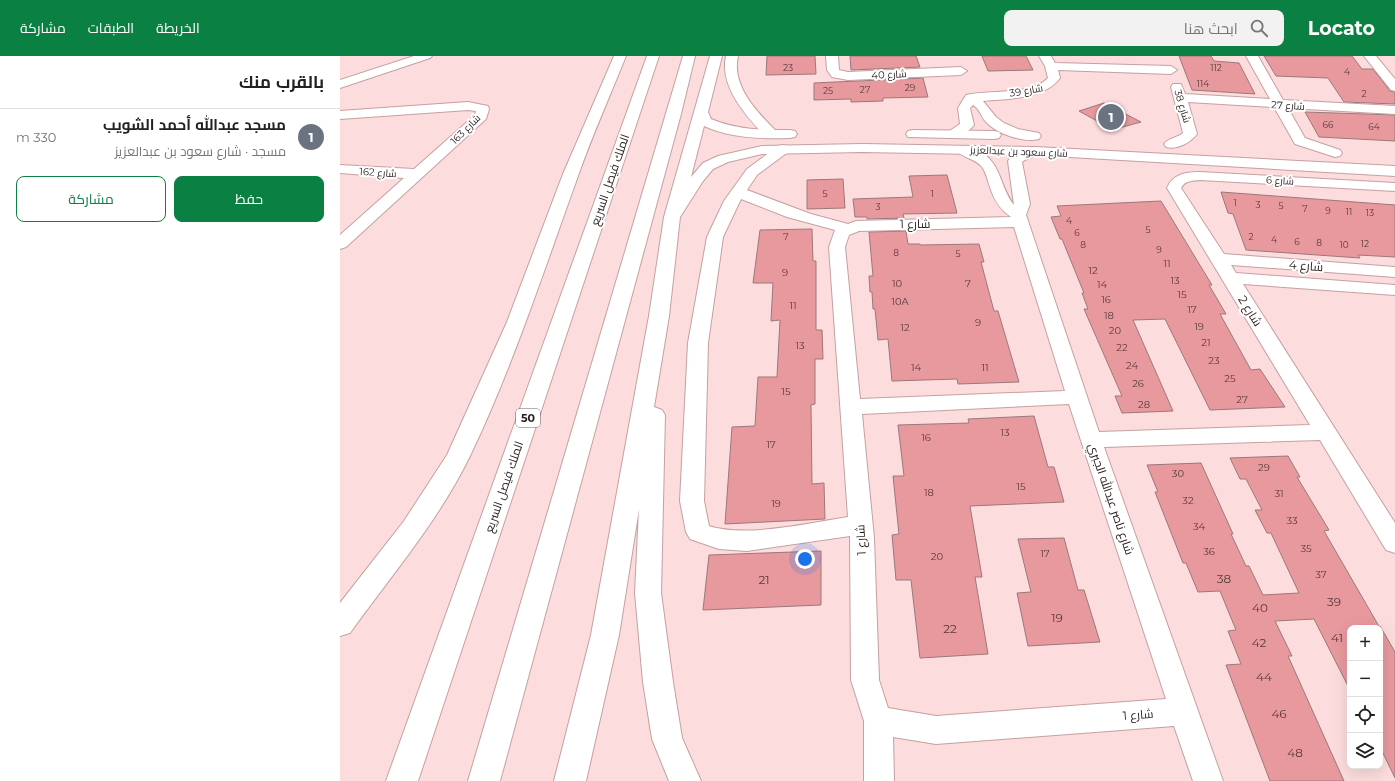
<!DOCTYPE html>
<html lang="ar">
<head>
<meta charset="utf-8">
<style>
  :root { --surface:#fff; --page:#f2f2f2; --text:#222; --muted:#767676; --line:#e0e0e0; --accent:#0b8043 }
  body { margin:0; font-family:Montserrat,Cairo,sans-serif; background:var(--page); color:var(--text); direction:rtl }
  .controls { position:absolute; right:12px; bottom:12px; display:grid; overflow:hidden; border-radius:8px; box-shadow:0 4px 16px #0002 }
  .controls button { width:36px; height:36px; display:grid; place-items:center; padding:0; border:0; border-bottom:1px solid var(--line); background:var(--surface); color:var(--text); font:20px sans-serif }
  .you { position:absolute; left:465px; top:503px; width:14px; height:14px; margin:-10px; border:3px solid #fff; border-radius:50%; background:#1a73e8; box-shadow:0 0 0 6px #1a73e833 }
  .badge { display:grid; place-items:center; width:26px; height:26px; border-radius:50%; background:var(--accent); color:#fff; font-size:13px; font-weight:700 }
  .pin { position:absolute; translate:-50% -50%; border:2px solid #fff; box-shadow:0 1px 4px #0006 }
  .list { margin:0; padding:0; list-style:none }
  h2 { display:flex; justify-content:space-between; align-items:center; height:52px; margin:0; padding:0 16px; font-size:17px }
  h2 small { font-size:13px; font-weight:400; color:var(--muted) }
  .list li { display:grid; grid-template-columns:26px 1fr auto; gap:12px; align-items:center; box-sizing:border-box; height:56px; padding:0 16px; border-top:1px solid var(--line) }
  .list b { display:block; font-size:15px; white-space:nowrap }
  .list p { margin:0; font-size:13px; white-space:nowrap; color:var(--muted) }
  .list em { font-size:13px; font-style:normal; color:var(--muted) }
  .actions { display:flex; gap:8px; padding:12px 16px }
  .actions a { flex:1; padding:9px 0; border:1px solid var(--accent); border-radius:8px; text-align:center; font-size:14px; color:var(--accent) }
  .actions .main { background:var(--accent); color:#fff }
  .icon { flex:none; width:22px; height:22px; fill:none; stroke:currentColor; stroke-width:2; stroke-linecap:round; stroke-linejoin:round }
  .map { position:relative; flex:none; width:1055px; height:725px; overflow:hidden; direction:ltr }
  header { display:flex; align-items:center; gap:24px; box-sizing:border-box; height:56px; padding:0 20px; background:var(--accent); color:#fff }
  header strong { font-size:19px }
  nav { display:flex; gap:22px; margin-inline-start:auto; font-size:14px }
  .search { width:280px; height:36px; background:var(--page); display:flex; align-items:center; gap:10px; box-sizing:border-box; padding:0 14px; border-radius:8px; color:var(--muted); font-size:15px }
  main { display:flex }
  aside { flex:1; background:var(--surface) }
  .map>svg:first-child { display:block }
  .building { fill:#e8999e; stroke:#9b787a }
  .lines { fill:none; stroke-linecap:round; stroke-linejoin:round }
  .minor-casing { stroke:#c5a0a1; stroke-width:2 }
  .major-casing { stroke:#c5a0a1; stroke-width:2 }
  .highway-casing { stroke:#c5a0a1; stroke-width:2 }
  .minor { fill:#fff; fill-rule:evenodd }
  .major { fill:#fff; fill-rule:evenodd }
  .highway { fill:#fff; fill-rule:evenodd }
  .labels { text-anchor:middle; stroke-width:4; stroke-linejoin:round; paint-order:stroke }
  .far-number-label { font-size:9px; fill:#593a3c }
  .far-street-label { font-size:10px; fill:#291b1c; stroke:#fff }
  .number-label { font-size:10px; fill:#593a3c }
  .shield { fill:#fff; stroke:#695f60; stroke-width:1 }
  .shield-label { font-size:11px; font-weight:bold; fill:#291b1c }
  .street-label { font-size:12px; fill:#291b1c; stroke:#fff }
  .near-number-label { font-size:12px; fill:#593a3c }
</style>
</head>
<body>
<header>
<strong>Locato</strong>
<div class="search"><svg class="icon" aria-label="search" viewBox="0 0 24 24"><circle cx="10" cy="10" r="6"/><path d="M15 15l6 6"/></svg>ابحث هنا</div>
<nav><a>الخريطة</a><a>الطبقات</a><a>مشاركة</a></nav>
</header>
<main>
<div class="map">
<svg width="1055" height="725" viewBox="0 0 1055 725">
  <rect width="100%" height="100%" fill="#fcdcdd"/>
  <g class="building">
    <polygon points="427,0 475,0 476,18 426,19"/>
    <polygon points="510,0 576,0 580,11 511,14"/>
    <polygon points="642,0 686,0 693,14 648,15"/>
    <polygon points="839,0 871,0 874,5 899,7 915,38 852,34"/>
    <polygon points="924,0 1012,0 1022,13 1033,13 1050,35 1055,36 1055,48 1004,46 988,22 936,20"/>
    <polygon points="583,22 588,41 543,42 543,45 511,46 511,43 474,44 474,27"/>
    <polygon points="764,47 801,66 779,72 771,68 766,70 739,55"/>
    <polygon points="965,56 1055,59 1055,85 979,81"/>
    <polygon points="607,119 617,157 563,158 564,162 527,163 527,161 515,161 513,143 573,141 569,120"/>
    <polygon points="503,123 505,152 467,153 467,124"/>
    <polygon points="881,136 1055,149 1055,201 1018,199 1020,202 906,194 893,158 888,157"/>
    <polygon points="821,145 872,229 869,229 886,258 880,258 911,314 920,313 945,351 870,354 825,263 793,264 833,355 782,357 775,340 782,340 744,253 748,253 742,237 744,237 722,183 720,183 711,161 721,160 717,150"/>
    <polygon points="472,173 473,205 476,205 476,274 482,274 483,303 475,303 475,348 471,349 472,428 484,427 485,463 385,468 392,371 415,370 418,321 437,321 440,264 431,265 433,227 413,227 420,174"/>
    <polygon points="566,175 568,188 580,188 580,189 639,188 644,206 641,206 654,255 658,255 679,326 618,328 617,323 552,325 548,283 538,284 535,253 533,253 532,236 530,236 529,220 533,220 529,176"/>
    <polygon points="694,360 708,411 714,411 724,446 630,450 642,521 635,521 648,598 580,602 571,524 556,524 552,479 559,478 553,420 564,420 558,369 629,367 628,363"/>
    <polygon points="948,400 960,421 957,421 989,474 984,475 1040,572 1010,572 1010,634 974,563 935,565 952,600 948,600 1004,725 930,725 886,609 901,608 888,575 896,574 880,535 858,536 846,507 843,507 815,436 818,436 807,409 861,407 893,478 891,478 906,510 909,510 923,539 959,537 931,477 927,477 915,454 922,454 906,423 900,423 890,402"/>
    <polygon points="724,482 738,534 744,534 760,586 688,590 677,537 691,536 678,483"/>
    <polygon points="481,495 481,549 363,554 369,499"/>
    <polygon points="1040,570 1055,596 1055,722 1040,691"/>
  </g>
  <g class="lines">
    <defs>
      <g id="minor">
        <polygon points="74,0 92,0 90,2 0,32 0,24"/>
        <path d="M386,0H398C391,30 417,56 437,76L439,79L437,82H427C407,61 379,31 386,0Z"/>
        <polygon points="486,0 498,0 499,14 508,16 621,11 627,15 621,19 508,24 492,21 487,14"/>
        <path d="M699,0H711L715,7L831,10L837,14L831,18L718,14L720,22C705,43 667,43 643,45L656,61L664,67L678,73L699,77L701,80L699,83C684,87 657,78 646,66C641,61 640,53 633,49L630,52L634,69C628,77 617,83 607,81L605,78L620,68L618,52L626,39C647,34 693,39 708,22L705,10Z"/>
        <path d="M906,0H918L943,44L1055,50V58L948,52L965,82L1000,94L1002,97L1000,100L995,101L955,88L934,51L848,46L857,78C850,87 837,94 826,91L824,88C828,82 837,82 843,77L831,31L833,28H841L845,38L930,43Z"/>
        <polygon points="1024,0 1036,0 1055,23 1055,35 1051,34"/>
        <polygon points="128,46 148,50 149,53 146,63 6,191 0,193 0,179 64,122 0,117 0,109 74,113 135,59 136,55 128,54 0,63 0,55"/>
        <path d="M443,89L448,90L450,93L448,96L417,119L407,134L471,158L508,168L516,165L671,161C661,154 655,146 651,134C648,127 647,118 642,111C635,102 622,102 616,94L618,91C625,89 630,92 636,94C662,104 659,131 674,149L668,105C674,96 689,89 700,92L702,95C698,101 688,101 682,106L690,148L686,159L759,376L970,369L827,132C833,118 846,116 860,116L1055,127V135L860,124C853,125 845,124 841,132L884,198L1055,211V221L891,209L896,217L1055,229V239L903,228L1055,467V497L1046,494L980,384L764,391L883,725H853L834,670L596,688L553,681L554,725H524V665L511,624L510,480L407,495L379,493L350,483L346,476L340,445L348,287L367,181L384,145L407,113L438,90ZM401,143L447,161L495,174L489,191L508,461C469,467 406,482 369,470L364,445L368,287L383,181ZM674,171L725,335L520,343L505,191L509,179L519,175ZM729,348L826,643L596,660L548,652L539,624L534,482L522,358Z"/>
      </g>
      <g id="major">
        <path d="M370,0H382L368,56L371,63C397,74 423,74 450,74L455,75L457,78L455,81L450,82C420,83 391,82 364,70L351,121L363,107L378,100L422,90L522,88L695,91L1055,110V120L695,99L522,96L422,98L388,106L373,113L363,125L340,161L329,260L326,264L319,266L312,264L309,260L324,161Z"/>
        <polygon points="573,74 654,75 659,76 661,79 659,82 654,83 568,81 566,78 568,75"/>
      </g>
      <g id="highway">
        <path d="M274,0H286C270,40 252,80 238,120C204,214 173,310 130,400C99,464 51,520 10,577L0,580V547L64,465L107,399L167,266L223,118Z"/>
        <polygon points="307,0 319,0 78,725 46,725"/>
        <polygon points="343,0 355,0 341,58 160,725 128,725"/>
        <polygon points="319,254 326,256 329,260 314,351 322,354 325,359 321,537 333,626 342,682 361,725 329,725 312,683 303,626 295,537 299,453 279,579 246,725 214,725 251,579 309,260 312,256"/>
      </g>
    </defs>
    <use href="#minor" class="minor-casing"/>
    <use href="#major" class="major-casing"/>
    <use href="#highway" class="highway-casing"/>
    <use href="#minor" class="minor"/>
    <use href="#major" class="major"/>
    <use href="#highway" class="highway"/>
  </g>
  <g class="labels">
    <g class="far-number-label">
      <text x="448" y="15">23</text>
      <text x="876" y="15">112</text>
      <text x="1007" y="19">4</text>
      <text x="863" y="31">114</text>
      <text x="570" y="35">29</text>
      <text x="525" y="37">27</text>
      <text x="488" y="38">25</text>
      <text x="1024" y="41">2</text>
      <text x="988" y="72">66</text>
      <text x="1034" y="74">64</text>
      <text x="485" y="141">5</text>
      <text x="592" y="141">1</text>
      <text x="895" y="150">1</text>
      <text x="918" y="152">3</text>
      <text x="941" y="153">5</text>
      <text x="538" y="154">3</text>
      <text x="965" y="156">7</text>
      <text x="988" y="158">9</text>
      <text x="1009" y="159">11</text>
      <text x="1030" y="160">13</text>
      <text x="729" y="168">4</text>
      <text x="808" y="177">5</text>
      <text x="737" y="180">6</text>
      <text x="446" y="184">7</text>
      <text x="911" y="184">2</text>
      <text x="934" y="187">4</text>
      <text x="957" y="189">6</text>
      <text x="979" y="190">8</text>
      <text x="1025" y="191">12</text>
      <text x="743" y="192">8</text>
      <text x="1004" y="192">10</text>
      <text x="819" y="197">9</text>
      <text x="556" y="200">8</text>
      <text x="618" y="201">5</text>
    </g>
    <g class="far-street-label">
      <text transform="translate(549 18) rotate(-3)" y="4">شارع 40</text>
      <text transform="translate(686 34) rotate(-10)" y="4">شارع 39</text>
      <text transform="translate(948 49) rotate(3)" y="4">شارع 27</text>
      <text transform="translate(843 50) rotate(73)" y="4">شارع 38</text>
      <text transform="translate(125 73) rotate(-45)" y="4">شارع 163</text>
      <text transform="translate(679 95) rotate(2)" y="4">شارع سعود بن عبدالعزيز</text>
      <text transform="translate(38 116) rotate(4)" y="4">شارع 162</text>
      <text transform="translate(940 124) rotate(3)" y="4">شارع 6</text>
    </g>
    <g class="number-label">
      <text x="827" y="211">11</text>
      <text x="753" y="218">12</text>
      <text x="445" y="220">9</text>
      <text x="835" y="228">13</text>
      <text x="557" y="231">10</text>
      <text x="628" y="231">7</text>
      <text x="762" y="232">14</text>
      <text x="842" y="242">15</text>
      <text x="766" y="247">16</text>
      <text x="560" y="249">10A</text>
      <text x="453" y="253">11</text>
      <text x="852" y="257">17</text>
      <text x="769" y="263">18</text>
      <text x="638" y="270">9</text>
      <text x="859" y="274">19</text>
      <text x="565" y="275">12</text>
      <text x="775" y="278">20</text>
      <text x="866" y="290">21</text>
      <text x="460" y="293">13</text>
      <text x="782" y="295">22</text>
      <text x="874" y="308">23</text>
      <text x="792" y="313">24</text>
      <text x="576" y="315">14</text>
      <text x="645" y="315">11</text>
      <text x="890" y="326">25</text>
      <text x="798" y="331">26</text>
      <text x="446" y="339">15</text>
      <text x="902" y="347">27</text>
      <text x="804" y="352">28</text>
      <text x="665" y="380">13</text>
      <text x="586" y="385">16</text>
      <text x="431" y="392">17</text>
      <text x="924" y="415">29</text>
      <text x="838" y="421">30</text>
      <text x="681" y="434">15</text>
      <text x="589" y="440">18</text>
      <text x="939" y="441">31</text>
      <text x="848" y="448">32</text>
      <text x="436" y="451">19</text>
      <text x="952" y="468">33</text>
      <text x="859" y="474">34</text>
      <text x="966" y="496">35</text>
      <text x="869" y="499">36</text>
      <text x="705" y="501">17</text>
      <text x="597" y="504">20</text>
      <text x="981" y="522">37</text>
    </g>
    <rect class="shield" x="176" y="353" width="24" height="18" rx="3"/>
    <g class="shield-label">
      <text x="188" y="366">50</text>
    </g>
    <g class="street-label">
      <text transform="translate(270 124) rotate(-71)" y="4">الملك فيصل السريع</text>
      <text transform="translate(575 168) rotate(-1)" y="4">شارع 1</text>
      <text transform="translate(966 210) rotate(4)" y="4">شارع 4</text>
      <text transform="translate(910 255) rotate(58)" y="4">شارع 2</text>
      <text transform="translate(164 431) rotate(-71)" y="4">الملك فيصل السريع</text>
      <text transform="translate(771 443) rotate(71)" y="4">شارع ناصر عبدالله الجبري</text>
      <text transform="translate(521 484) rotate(-93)" y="4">شارع 1</text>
      <text transform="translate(798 659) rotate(-4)" y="4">شارع 1</text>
    </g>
    <g class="near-number-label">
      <text x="884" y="527">38</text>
      <text x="424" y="528">21</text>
      <text x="994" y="550">39</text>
      <text x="920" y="556">40</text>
      <text x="717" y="566">19</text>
      <text x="610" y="577">22</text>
      <text x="997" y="586">41</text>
      <text x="919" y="591">42</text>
      <text x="924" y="625">44</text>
      <text x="939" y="662">46</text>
      <text x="955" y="701">48</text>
    </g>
  </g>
</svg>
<div class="controls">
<button>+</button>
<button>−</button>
<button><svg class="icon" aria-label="locate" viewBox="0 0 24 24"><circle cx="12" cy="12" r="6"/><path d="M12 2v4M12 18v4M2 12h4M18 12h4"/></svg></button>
<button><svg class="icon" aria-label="layers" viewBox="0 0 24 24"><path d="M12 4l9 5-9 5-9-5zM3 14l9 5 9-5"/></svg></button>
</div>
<div class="you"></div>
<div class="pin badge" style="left:771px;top:61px;background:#6b7280">1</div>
</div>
<aside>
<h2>بالقرب منك<small></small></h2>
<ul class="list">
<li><span class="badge" style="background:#6b7280">1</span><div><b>مسجد عبدالله أحمد الشويب</b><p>مسجد · شارع سعود بن عبدالعزيز</p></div><em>330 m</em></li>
</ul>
<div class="actions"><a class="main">حفظ</a><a>مشاركة</a></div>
</aside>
</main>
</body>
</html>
